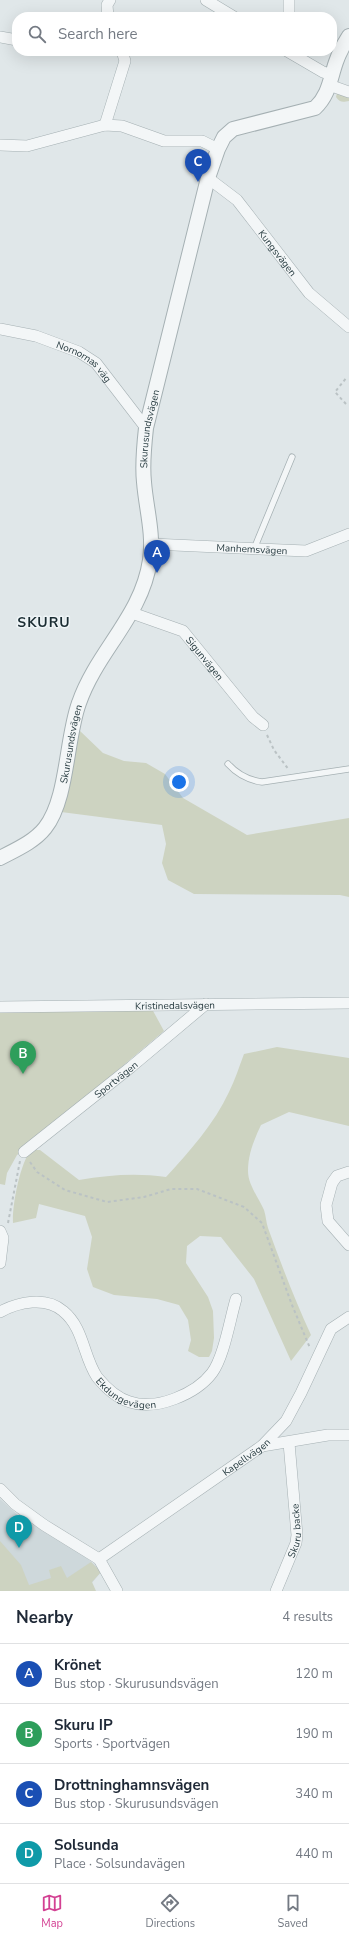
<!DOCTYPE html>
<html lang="en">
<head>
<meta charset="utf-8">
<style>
  :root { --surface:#fff; --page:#f2f2f3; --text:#1f2937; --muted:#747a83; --line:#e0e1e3; --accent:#d34193 }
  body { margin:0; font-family:"Nunito Sans",sans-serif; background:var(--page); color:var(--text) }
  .you { position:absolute; left:179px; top:782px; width:14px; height:14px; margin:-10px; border:3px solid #fff; border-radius:50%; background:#1a73e8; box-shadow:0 0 0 6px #1a73e833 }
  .badge { display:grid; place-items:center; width:26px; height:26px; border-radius:50%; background:var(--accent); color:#fff; font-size:13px; font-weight:700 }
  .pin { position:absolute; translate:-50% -33px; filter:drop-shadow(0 1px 2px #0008) }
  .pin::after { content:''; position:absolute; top:21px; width:14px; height:12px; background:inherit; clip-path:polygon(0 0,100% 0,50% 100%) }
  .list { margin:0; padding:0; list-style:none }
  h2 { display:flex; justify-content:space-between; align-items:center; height:52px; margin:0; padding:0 16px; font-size:17px }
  h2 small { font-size:13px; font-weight:400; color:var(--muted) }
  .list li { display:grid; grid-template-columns:26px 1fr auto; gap:12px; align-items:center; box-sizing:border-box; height:60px; padding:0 16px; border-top:1px solid var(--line) }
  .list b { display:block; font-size:15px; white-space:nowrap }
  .list p { margin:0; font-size:13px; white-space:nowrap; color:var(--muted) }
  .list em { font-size:13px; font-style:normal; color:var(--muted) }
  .icon { flex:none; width:22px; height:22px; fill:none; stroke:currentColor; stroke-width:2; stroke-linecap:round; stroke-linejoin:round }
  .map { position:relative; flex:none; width:349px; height:1591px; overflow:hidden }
  .search { position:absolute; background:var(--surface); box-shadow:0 4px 16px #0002; left:12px; right:12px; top:12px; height:44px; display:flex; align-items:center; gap:10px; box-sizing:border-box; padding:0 14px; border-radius:16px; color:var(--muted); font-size:15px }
  .sheet { height:292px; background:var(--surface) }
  nav { display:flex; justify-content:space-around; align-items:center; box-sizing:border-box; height:56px; border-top:1px solid var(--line); background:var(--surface); font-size:11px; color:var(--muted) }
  nav a { display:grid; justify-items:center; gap:2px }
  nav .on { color:var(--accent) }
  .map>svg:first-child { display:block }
  .built { fill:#ced8db }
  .green { fill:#cdd3c1 }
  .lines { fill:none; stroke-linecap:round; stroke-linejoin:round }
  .service-casing { stroke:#a5b0b3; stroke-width:7 }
  .minor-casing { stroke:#a5b0b3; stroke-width:12 }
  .tertiary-casing { stroke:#a5b0b3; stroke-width:16 }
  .path { stroke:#bac2c4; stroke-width:2; stroke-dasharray:3 3; stroke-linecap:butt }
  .service { stroke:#f3f6f7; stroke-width:5.5 }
  .minor { stroke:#f3f6f7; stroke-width:11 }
  .tertiary { stroke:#f3f6f7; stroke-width:14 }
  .labels { text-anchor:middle; stroke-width:3; stroke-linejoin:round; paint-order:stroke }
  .street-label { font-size:10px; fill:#283c41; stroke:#eff5f7 }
  .district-label { font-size:14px; font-weight:bold; letter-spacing:1px; fill:#1a2c32; stroke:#eff5f7 }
</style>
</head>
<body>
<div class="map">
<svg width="349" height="1591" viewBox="0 0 349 1591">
  <rect width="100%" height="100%" fill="#e0e7e9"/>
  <polygon class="built" points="0,1499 20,1517 79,1552 94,1564 101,1572 85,1591 0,1591"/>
  <g class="green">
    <path d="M337,93L349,94V101C343,102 340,103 336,97Z"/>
    <polygon points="79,730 103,753 124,761 146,763 165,774 183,798 247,835 349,818 349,897 340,895 194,894 168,880 162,863 166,844 162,825 61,812"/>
    <polygon points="152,1009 164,1031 17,1155 7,1173 5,1185 0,1184 0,1012"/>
    <path d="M277,1047L349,1058V1126L289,1112L261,1125C254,1140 248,1154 248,1171C248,1185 259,1198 264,1210C266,1216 266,1222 268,1228C281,1264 295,1300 311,1335L291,1361L254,1279L221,1237L200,1236L187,1246L186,1263L208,1297L213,1311L214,1338L212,1351L209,1357H199L188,1351L191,1340L188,1320L179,1305L157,1299L114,1295L93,1287L87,1269L92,1237L85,1216L39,1204L36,1218L13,1223C12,1206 20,1163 31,1150H40L79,1180C109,1175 136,1173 166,1177C190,1151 214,1124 229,1092C235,1080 239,1067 244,1054Z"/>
    <polygon points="0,1541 21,1565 29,1585 51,1578 49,1570 61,1566 67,1578 91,1562 101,1572 92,1582 96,1591 0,1591"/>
  </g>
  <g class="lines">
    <defs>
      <g id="service">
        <polyline points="254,549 292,457"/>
        <path d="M228,764C238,775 248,780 262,782L349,769"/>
      </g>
      <g id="minor">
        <polyline points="206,0 234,17"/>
        <polyline points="108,17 107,5 110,0"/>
        <polyline points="289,17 289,0"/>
        <polyline points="0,37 17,40"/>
        <polyline points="287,51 323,72 332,75"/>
        <polyline points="329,85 349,92"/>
        <polyline points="105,125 125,61 122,51"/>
        <polyline points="0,145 27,146 105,125 122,126 164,141 202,141 218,149"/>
        <path id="s1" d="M208,178L237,200L309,293L349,327"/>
        <path id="s2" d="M0,329L36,336L79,352L96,363L146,428"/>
        <path id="s3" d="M152,544L306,551L349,534"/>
        <path id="s4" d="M132,613L183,631L253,717L263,725"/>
        <path id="s5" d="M0,1007L349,1003"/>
        <path id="s6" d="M24,1152L131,1067L206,1004"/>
        <polyline points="349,1172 337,1176 332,1183 326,1205 328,1221 349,1245"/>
        <polyline points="0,1231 3,1238 0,1263"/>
        <path id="s7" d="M0,1312C18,1302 46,1296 63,1311C84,1328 83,1356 97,1377C106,1388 116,1398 130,1402C156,1411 196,1394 212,1373C224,1357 230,1319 236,1299"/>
        <polyline points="262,1446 328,1435 349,1435"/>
        <polyline points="0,1489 15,1504 44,1525 99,1559 117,1591"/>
        <path id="s8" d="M99,1559L262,1446L286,1421L301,1393L331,1329L349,1317"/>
        <path id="s9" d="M276,1591L296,1543L297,1535L289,1443"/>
      </g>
      <g id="tertiary">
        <path id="s10" d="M0,858C15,850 34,842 45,828C68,799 66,738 79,703C97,651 142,616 150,560C154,534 146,508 144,482C142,464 144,446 146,428L208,178L218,149L224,137L233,129L315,108C329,95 330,79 336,62C339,53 344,44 349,36"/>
      </g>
    </defs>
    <use href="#service" class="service-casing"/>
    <use href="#minor" class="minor-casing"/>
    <use href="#tertiary" class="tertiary-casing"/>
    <g class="path">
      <polyline points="346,404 335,392 347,377"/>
      <polyline points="267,735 274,750 289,770"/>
      <polyline points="30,1162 37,1172 65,1190 107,1202 144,1197 171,1189 197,1189 244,1207 262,1223 292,1305 310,1348"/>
      <polyline points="8,1223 20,1161"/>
    </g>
    <use href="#service" class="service"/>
    <use href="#minor" class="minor"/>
    <use href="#tertiary" class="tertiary"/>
  </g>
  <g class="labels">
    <g class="street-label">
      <text dy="4" stroke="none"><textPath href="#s1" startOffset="103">Kungsvägen</textPath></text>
      <text dy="4" stroke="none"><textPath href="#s2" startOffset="92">Nornornas väg</textPath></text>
      <text dy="4" stroke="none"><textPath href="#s10" startOffset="478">Skurusundsvägen</textPath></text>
      <text dy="4" stroke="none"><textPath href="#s3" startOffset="100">Manhemsvägen</textPath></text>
      <text dy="4" stroke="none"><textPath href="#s4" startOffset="89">Sigunvägen</textPath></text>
      <text dy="4" stroke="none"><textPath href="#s10" startOffset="143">Skurusundsvägen</textPath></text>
      <text dy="4" stroke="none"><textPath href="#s5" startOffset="175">Kristinedalsvägen</textPath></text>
      <text dy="4" stroke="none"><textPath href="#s6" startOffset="117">Sportvägen</textPath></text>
      <text dy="4" stroke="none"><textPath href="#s7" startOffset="177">Ekdungevägen</textPath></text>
      <text dy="4" stroke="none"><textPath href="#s8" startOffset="179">Kapellvägen</textPath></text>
      <text dy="4" stroke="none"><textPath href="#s9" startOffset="64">Skuru backe</textPath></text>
    </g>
    <g class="district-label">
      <text x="44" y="627">SKURU</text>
    </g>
  </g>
</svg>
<div class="you"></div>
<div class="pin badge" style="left:157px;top:573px;background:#1a4fb4">A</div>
<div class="pin badge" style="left:23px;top:1074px;background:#2e9e5b">B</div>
<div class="pin badge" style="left:198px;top:182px;background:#1a4fb4">C</div>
<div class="pin badge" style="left:19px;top:1548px;background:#0f9aa8">D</div>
<div class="search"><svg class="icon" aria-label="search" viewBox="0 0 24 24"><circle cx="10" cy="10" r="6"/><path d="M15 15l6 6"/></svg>Search here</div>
</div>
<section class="sheet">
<h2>Nearby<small>4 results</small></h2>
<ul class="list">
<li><span class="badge" style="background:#1a4fb4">A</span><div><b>Krönet</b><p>Bus stop · Skurusundsvägen</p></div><em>120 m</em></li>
<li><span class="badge" style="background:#2e9e5b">B</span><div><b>Skuru IP</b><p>Sports · Sportvägen</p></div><em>190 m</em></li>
<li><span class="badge" style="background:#1a4fb4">C</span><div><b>Drottninghamnsvägen</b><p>Bus stop · Skurusundsvägen</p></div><em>340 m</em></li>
<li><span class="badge" style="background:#0f9aa8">D</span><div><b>Solsunda</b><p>Place · Solsundavägen</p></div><em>440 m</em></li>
</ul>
</section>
<nav>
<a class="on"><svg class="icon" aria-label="map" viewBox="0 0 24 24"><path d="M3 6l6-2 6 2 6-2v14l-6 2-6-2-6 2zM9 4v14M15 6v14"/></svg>Map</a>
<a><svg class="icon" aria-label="directions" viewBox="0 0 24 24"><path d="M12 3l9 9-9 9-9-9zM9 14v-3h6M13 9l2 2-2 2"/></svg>Directions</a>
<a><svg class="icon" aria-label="saved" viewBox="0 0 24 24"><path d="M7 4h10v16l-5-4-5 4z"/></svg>Saved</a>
</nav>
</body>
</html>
